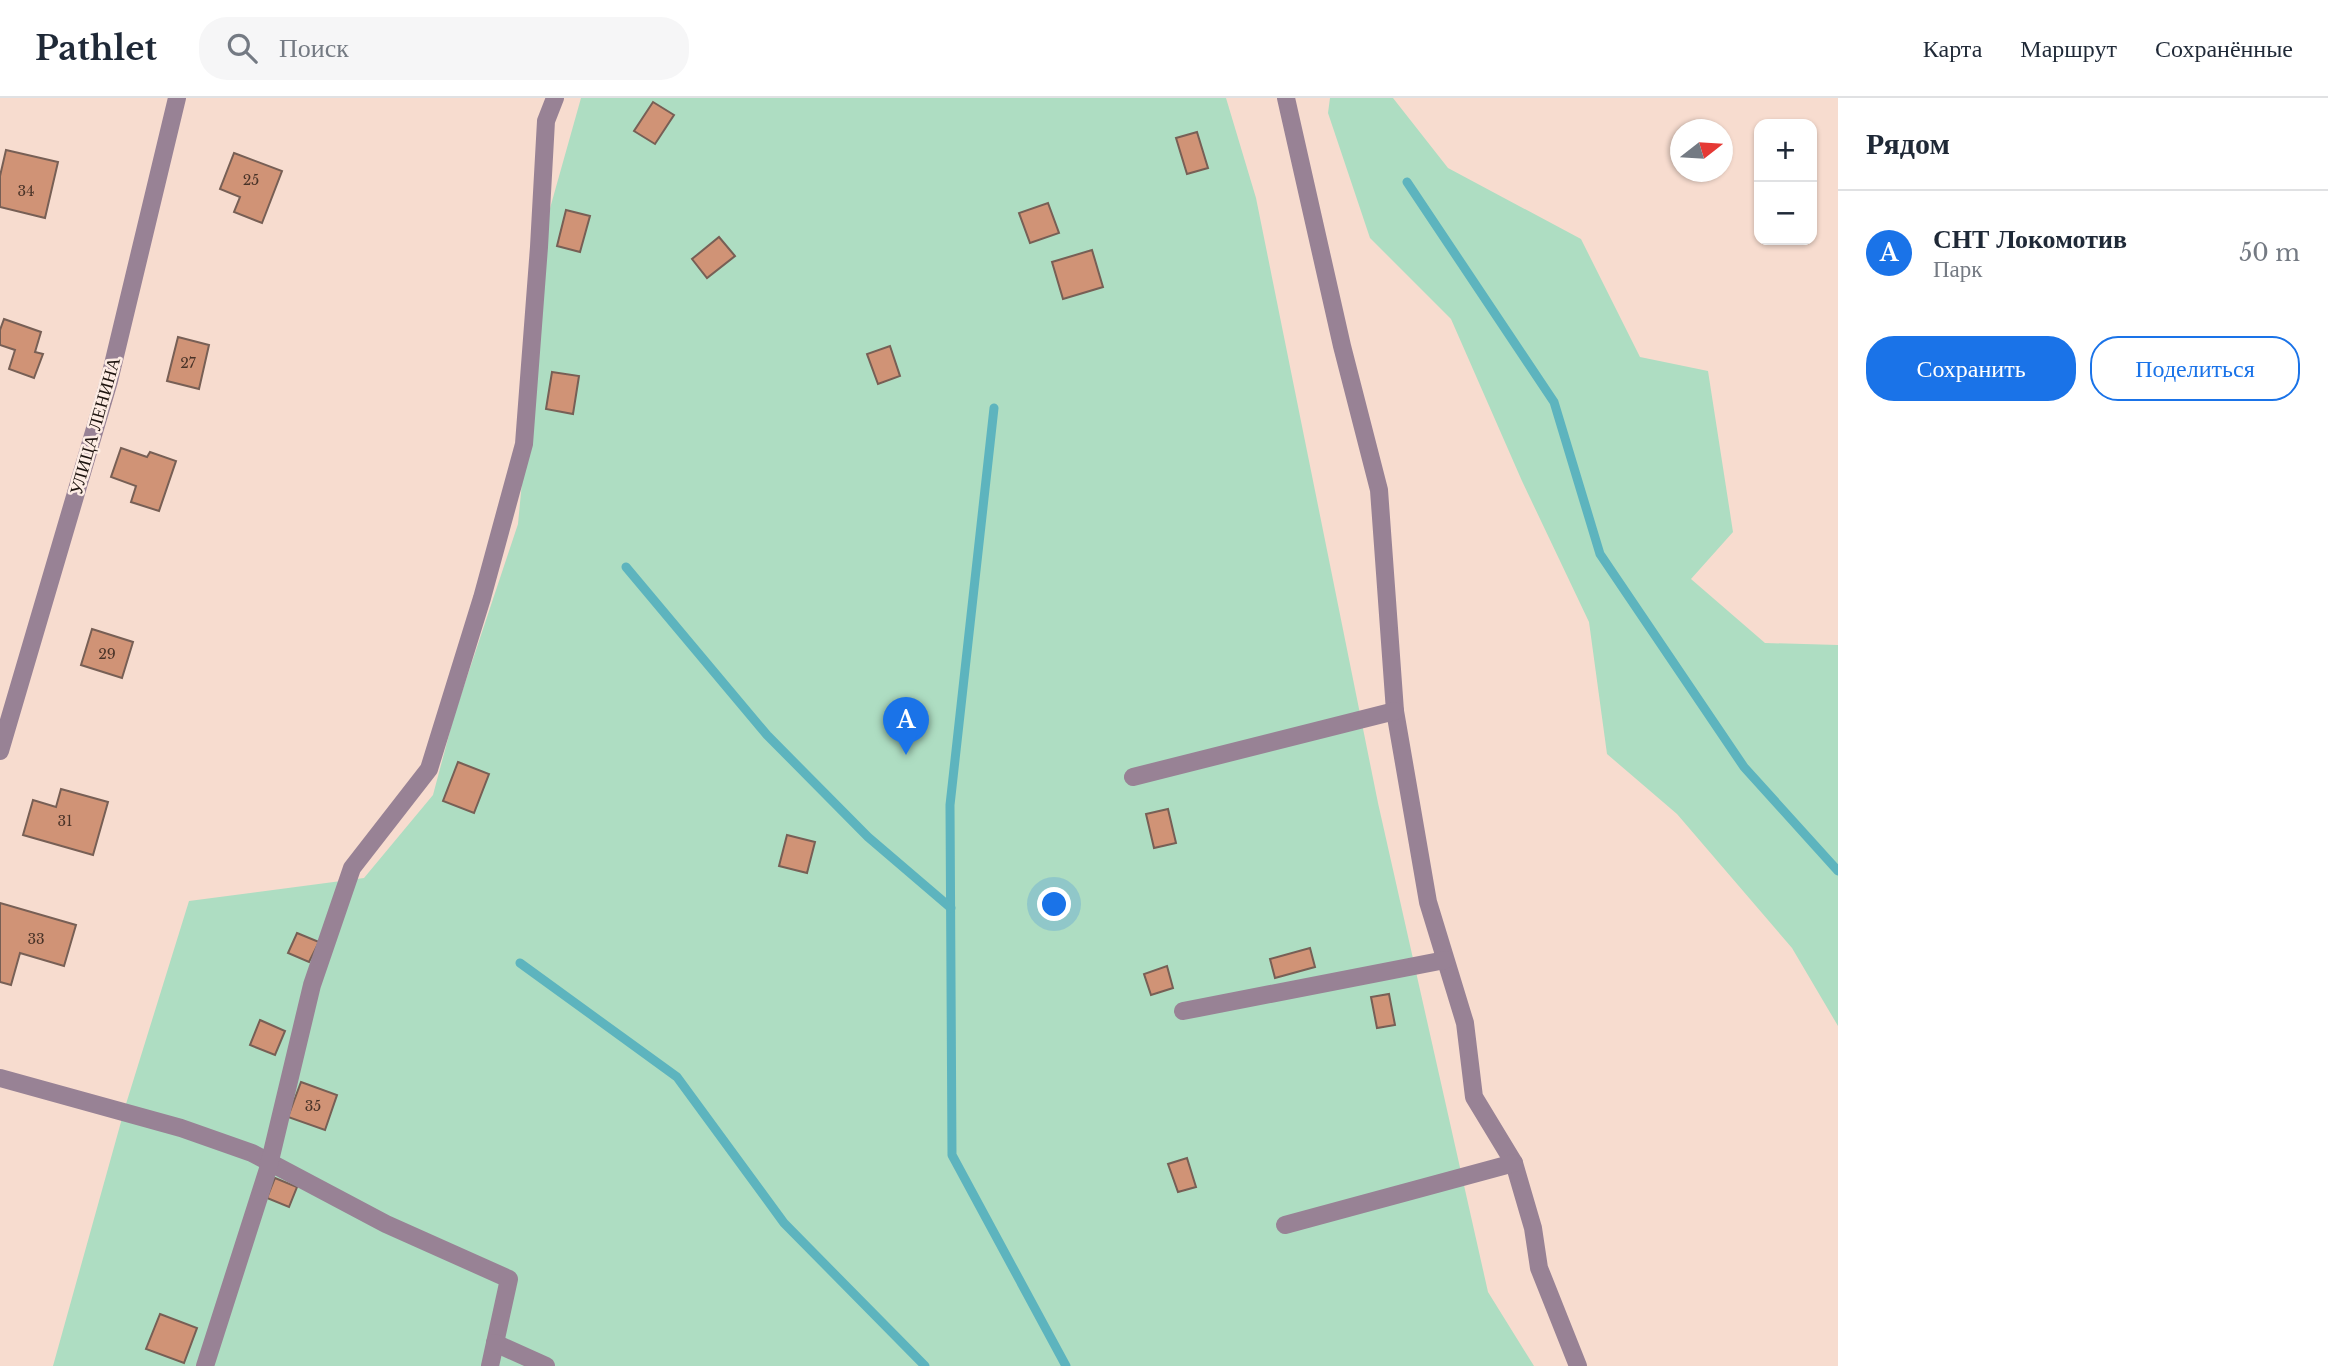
<!DOCTYPE html>
<html lang="ru">
<head>
<meta charset="utf-8">
<style>
  :root { --surface:#fff; --page:#f6f6f7; --text:#1f2937; --muted:#747a83; --line:#e0e1e3; --accent:#1a73e8 }
  body { margin:0; font-family:"Libre Baskerville",serif; background:var(--page); color:var(--text) }
  .controls { position:absolute; right:21px; top:21px; display:grid; overflow:hidden; border-radius:14px; box-shadow:0 2px 5px #0004 }
  .controls button { width:63px; height:63px; display:grid; place-items:center; padding:0; border:0; border-bottom:2px solid var(--line); background:var(--surface); color:var(--text); font:35px sans-serif }
  .compass { position:absolute; left:1670px; top:21px; width:63px; height:63px; border-radius:50%; background:var(--surface); box-shadow:0 2px 5px #0004; rotate:73deg }
  .you { position:absolute; left:1055px; top:807px; width:24px; height:24px; margin:-18px; border:5px solid #fff; border-radius:50%; background:#1a73e8; box-shadow:0 0 0 10px #1a73e833 }
  .badge { display:grid; place-items:center; width:46px; height:46px; border-radius:50%; background:var(--accent); color:#fff; font-size:23px; font-weight:700 }
  .pin { position:absolute; translate:-50% -58px; filter:drop-shadow(0 2px 4px #0008) }
  .pin::after { content:''; position:absolute; top:37px; width:24px; height:21px; background:inherit; clip-path:polygon(0 0,100% 0,50% 100%) }
  .list { margin:0; padding:0; list-style:none }
  h2 { display:flex; justify-content:space-between; align-items:center; height:91px; margin:0; padding:0 28px; font-size:30px }
  h2 small { font-size:23px; font-weight:400; color:var(--muted) }
  .list li { display:grid; grid-template-columns:46px 1fr auto; gap:21px; align-items:center; box-sizing:border-box; height:126px; padding:0 28px; border-top:2px solid var(--line) }
  .list b { display:block; font-size:26px; white-space:nowrap }
  .list p { margin:0; font-size:23px; white-space:nowrap; color:var(--muted) }
  .list em { font-size:23px; font-style:normal; color:var(--muted) }
  .actions { display:flex; gap:14px; padding:21px 28px }
  .actions a { flex:1; padding:16px 0; border:2px solid var(--accent); border-radius:28px; text-align:center; font-size:24px; color:var(--accent) }
  .actions .main { background:var(--accent); color:#fff }
  .icon { flex:none; width:38px; height:38px; fill:none; stroke:currentColor; stroke-width:2; stroke-linecap:round; stroke-linejoin:round }
  .map { position:relative; flex:none; width:1838px; height:1268px; overflow:hidden }
  header { display:flex; align-items:center; gap:42px; box-sizing:border-box; height:98px; padding:0 35px; background:var(--surface); border-bottom:2px solid var(--line) }
  header strong { font-size:33px }
  nav { display:flex; gap:38px; margin-inline-start:auto; font-size:24px }
  .search { width:490px; height:63px; background:var(--page); display:flex; align-items:center; gap:18px; box-sizing:border-box; padding:0 24px; border-radius:28px; color:var(--muted); font-size:26px }
  main { display:flex }
  aside { flex:1; background:var(--surface) }
  .map>svg:first-child { display:block }
  .green { fill:#aeddc2 }
  .lines { fill:none; stroke-linecap:round; stroke-linejoin:round }
  .stream { stroke:#5db4be; stroke-width:9 }
  .building { fill:#d09376; stroke:#775f55; stroke-width:2 }
  .minor { stroke:#988295; stroke-width:18 }
  .labels { text-anchor:middle; stroke-width:5; stroke-linejoin:round; paint-order:stroke }
  .number-label { font-size:14px; fill:#493328 }
  .street-label { font-size:18px; fill:#1c130e; stroke:#fdece4 }
</style>
</head>
<body>
<header>
<strong>Pathlet</strong>
<div class="search"><svg class="icon" aria-label="search" viewBox="0 0 24 24"><circle cx="10" cy="10" r="6"/><path d="M15 15l6 6"/></svg>Поиск</div>
<nav><a>Карта</a><a>Маршрут</a><a>Сохранённые</a></nav>
</header>
<main>
<div class="map">
<svg width="1838" height="1268" viewBox="0 0 1838 1268">
  <rect width="100%" height="100%" fill="#f7dccf"/>
  <g class="green">
    <polygon points="581,0 1226,0 1256,100 1378,705 1488,1194 1534,1268 53,1268 126,1006 189,803 364,780 433,697 454,618 518,426 547,121"/>
    <polygon points="1330,0 1393,0 1448,70 1581,141 1640,259 1708,273 1733,434 1691,481 1765,545 1838,547 1838,928 1792,850 1677,716 1607,656 1589,524 1522,383 1451,221 1370,140 1328,15"/>
  </g>
  <g class="lines">
    <g class="stream">
      <polyline points="1407,84 1554,304 1600,456 1744,669 1838,773"/>
      <polyline points="994,310 950,707 952,1057 1066,1268"/>
      <polyline points="626,469 767,637 868,739 951,810"/>
      <polyline points="520,865 677,979 784,1125 925,1268"/>
    </g>
  </g>
  <g class="building">
    <polygon points="653,4 674,17 655,46 634,33"/>
    <polygon points="1197,34 1208,70 1187,76 1176,40"/>
    <polygon points="6,52 58,64 45,120 0,109 0,78"/>
    <polygon points="234,55 282,73 262,125 234,114 240,99 220,91"/>
    <polygon points="1048,105 1059,135 1030,145 1019,115"/>
    <polygon points="566,112 590,118 580,154 557,148"/>
    <polygon points="719,139 735,158 707,180 692,161"/>
    <polygon points="1092,152 1103,189 1063,201 1052,164"/>
    <polygon points="4,221 41,234 35,254 43,256 34,280 9,271 15,252 0,247 0,232"/>
    <polygon points="178,239 209,247 199,291 167,283"/>
    <polygon points="890,248 900,278 878,286 867,256"/>
    <polygon points="552,274 579,278 573,316 546,311"/>
    <polygon points="121,350 147,359 150,354 176,363 159,413 131,404 136,388 111,379"/>
    <polygon points="92,531 133,544 122,580 81,567"/>
    <polygon points="458,664 489,676 474,715 443,703"/>
    <polygon points="61,691 108,704 93,757 23,737 33,702 56,709"/>
    <polygon points="1168,711 1176,745 1154,750 1146,716"/>
    <polygon points="787,737 815,744 807,775 779,768"/>
    <polygon points="0,805 76,827 64,868 20,855 11,887 0,884"/>
    <polygon points="297,835 319,844 309,864 288,855"/>
    <polygon points="1310,850 1315,869 1275,880 1270,861"/>
    <polygon points="1167,868 1173,890 1151,897 1144,876"/>
    <polygon points="1389,896 1395,927 1377,930 1371,899"/>
    <polygon points="260,922 285,933 275,957 250,947"/>
    <polygon points="301,984 337,997 325,1032 288,1019"/>
    <polygon points="1187,1060 1196,1089 1178,1094 1168,1066"/>
    <polygon points="275,1080 297,1089 289,1109 267,1100"/>
    <polygon points="160,1216 197,1230 184,1265 146,1251"/>
  </g>
  <g class="lines">
    <g class="minor">
      <polyline points="1286,0 1342,248 1379,392 1395,613 1428,804 1465,925 1474,999 1514,1065 1533,1130 1539,1170 1578,1268"/>
      <polyline points="0,653 109,283 177,0"/>
      <polyline points="1133,679 1395,613"/>
      <polyline points="1183,913 1445,862"/>
      <polyline points="0,980 181,1030 252,1055 386,1126 509,1181 490,1268"/>
      <polyline points="1285,1127 1514,1065"/>
      <polyline points="495,1245 546,1268"/>
      <polyline points="205,1268 268,1071 312,887 352,770 429,671 482,500 524,346 539,149 546,23 555,0"/>
    </g>
  </g>
  <g class="labels">
    <g class="number-label">
      <text x="251" y="87">25</text>
      <text x="26" y="98">34</text>
      <text x="188" y="270">27</text>
      <text x="107" y="561">29</text>
      <text x="65" y="728">31</text>
      <text x="36" y="846">33</text>
      <text x="313" y="1013">35</text>
    </g>
    <g class="street-label">
      <text transform="translate(95 328) rotate(-74)" y="6">УЛИЦА ЛЕНИНА</text>
    </g>
  </g>
</svg>
<div class="controls">
<button>+</button>
<button>−</button>
</div>
<svg class="compass" viewBox="-18 -18 36 36"><path d="M0-13l5 13h-10z" fill="#e53935"/><path d="M0 13l5-13h-10z" fill="#747a83"/></svg>
<div class="you"></div>
<div class="pin badge" style="left:906px;top:657px">A</div>
</div>
<aside>
<h2>Рядом<small></small></h2>
<ul class="list">
<li><span class="badge">A</span><div><b>СНТ Локомотив</b><p>Парк</p></div><em>50 m</em></li>
</ul>
<div class="actions"><a class="main">Сохранить</a><a>Поделиться</a></div>
</aside>
</main>
</body>
</html>
